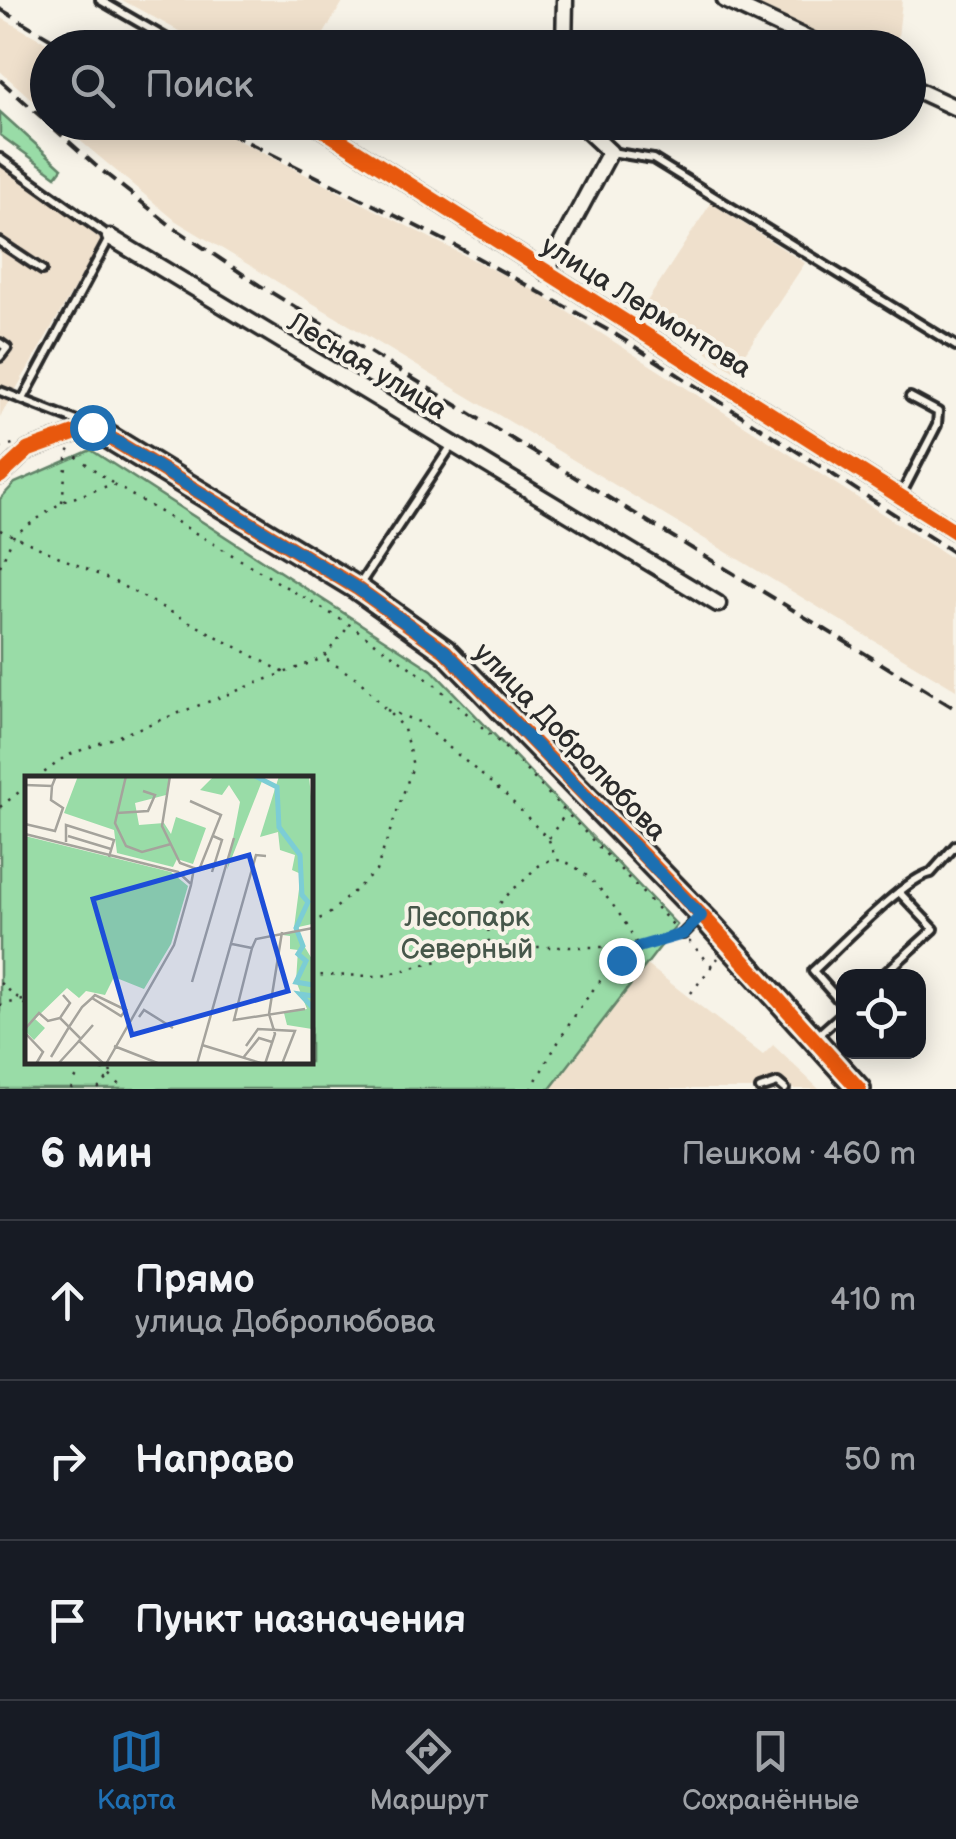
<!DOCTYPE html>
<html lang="ru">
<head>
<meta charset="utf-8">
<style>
  :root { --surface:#171b24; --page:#242831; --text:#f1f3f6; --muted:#9ea1a6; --line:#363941; --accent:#1f6fb2 }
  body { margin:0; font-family:"Balsamiq Sans",sans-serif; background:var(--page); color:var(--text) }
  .controls { position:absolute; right:30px; bottom:30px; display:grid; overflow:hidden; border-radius:20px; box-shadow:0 5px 25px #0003 }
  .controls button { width:90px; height:90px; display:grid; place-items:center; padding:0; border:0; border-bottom:2px solid var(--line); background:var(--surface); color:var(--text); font:50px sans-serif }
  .stop { position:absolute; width:30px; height:30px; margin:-22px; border:8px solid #1f6fb2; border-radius:50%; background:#fff }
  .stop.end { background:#1f6fb2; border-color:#fff; box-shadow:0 2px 10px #0008 }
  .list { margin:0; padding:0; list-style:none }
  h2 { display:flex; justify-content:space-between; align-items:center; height:130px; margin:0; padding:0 40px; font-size:42px }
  h2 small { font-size:32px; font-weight:400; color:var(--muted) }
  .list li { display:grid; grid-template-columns:65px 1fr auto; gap:30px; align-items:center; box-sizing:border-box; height:160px; padding:0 40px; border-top:2px solid var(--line) }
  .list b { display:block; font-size:38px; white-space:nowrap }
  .list p { margin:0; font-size:32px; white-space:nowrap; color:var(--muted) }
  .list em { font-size:32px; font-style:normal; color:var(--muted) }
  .icon { flex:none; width:55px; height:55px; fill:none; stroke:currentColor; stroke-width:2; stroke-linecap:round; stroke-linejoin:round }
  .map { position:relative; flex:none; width:956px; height:1089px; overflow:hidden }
  .search { position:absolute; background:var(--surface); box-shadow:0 5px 25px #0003; left:30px; right:30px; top:30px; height:110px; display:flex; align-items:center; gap:25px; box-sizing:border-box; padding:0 35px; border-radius:55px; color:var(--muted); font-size:38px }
  .sheet { height:610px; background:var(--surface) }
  nav { display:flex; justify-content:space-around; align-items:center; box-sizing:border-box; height:140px; border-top:2px solid var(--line); background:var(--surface); font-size:28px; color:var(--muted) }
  nav a { display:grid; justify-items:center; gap:5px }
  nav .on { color:var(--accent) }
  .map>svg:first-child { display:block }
  .built { fill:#efe0cc }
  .green { fill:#99dca7; stroke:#628469; stroke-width:2.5; fill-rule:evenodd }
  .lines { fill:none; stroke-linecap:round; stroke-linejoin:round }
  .lane-casing { stroke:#2b2b2b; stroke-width:14 }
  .street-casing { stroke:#2b2b2b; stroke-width:21 }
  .secondary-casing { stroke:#2b2b2b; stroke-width:28 }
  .path { stroke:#2b2b2b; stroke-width:2.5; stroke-dasharray:2.5 8; stroke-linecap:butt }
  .lane { stroke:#f7f3e8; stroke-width:6 }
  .street { stroke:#f7f3e8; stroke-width:14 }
  .secondary { stroke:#f7f3e8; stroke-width:20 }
  .rail { stroke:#2b2b2b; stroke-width:4; stroke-dasharray:15 8; stroke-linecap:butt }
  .cycleway-casing { stroke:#f7f3e8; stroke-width:21 }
  .cycleway { stroke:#e8590c; stroke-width:15 }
  .route { stroke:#1f6fb2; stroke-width:12 }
  .labels { text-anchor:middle; stroke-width:8; stroke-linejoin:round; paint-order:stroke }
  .street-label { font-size:28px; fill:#2b2b2b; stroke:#f7f3e8 }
  .park-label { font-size:28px; fill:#46574a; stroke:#f7f3e8 }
  .inset-river { fill:none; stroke:#7ccdd5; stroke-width:5 }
  .inset-road { fill:none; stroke:#a5a39c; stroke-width:2.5 }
  .view { fill:#1d4ed8; fill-opacity:0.15; stroke:#1d4ed8; stroke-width:5 }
  .inset-edge { fill:none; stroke:#2b2b2b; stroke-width:5 }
</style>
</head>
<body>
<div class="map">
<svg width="956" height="1089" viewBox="0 0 956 1089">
  <rect width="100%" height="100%" fill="#f7f3e8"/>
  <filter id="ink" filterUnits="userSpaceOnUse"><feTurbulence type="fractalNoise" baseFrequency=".01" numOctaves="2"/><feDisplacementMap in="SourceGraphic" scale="20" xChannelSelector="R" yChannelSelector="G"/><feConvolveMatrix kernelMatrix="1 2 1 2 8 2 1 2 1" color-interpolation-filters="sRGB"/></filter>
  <g filter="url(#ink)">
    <g class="built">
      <polygon points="122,0 344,0 316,47 210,48"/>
      <polygon points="739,0 902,0 897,47 843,47"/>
      <polygon points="0,17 54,47 48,48 47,113 0,71"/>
      <polygon points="59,123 204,123 535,291 956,561 956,690 176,221"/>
      <polygon points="0,163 102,240 0,417"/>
      <polygon points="711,203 805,263 733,371 644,306"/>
      <polygon points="646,964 763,1055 773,1045 819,1089 550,1089"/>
    </g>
    <g class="green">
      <polygon points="0,112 62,168 56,176 0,135"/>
      <path d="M91,450L432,670L677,925L550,1089H0V499L15,483ZM310,779V1062H28V779Z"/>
    </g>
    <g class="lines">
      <defs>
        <g id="lane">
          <polyline points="100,0 183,48"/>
          <polyline points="611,152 653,159 956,346"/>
          <polyline points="0,158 110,237 23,399"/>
          <polyline points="0,242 42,270"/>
          <polyline points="0,343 7,348 0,357"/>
          <polyline points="0,391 87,425"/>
          <polyline points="901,495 937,425 938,412 910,397"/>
          <polyline points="358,587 452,445"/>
          <polyline points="683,934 700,917"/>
          <polyline points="882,976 934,929 899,892"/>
          <path d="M844,1006L813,971C836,950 906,877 931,873L956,845"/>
          <polyline points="817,1036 844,1012"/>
          <polyline points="760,1089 778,1083 785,1089"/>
        </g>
        <g id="street">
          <polyline points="725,0 827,48"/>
          <polyline points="564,48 565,0"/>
          <polyline points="908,86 956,108"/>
          <polyline points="311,122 956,532"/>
          <polyline points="110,237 718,604"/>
          <polyline points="546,272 610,152 578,122"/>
          <polyline points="0,476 28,450 92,427"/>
        </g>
        <polyline id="secondary" points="92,427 357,588 445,651 710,924 859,1089"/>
      </defs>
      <use href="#lane" class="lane-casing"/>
      <use href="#street" class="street-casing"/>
      <use href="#secondary" class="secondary-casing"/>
      <g class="path">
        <polyline points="0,448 13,444"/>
        <polyline points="62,502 68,450 112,483"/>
        <polyline points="0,530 115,582 285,673"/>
        <polyline points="0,566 14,535 62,502 113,484 350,625 434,684 502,745 676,928"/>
        <polyline points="387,710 419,722 508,797 549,840 556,860"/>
        <polyline points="36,779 66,756 323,658 349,626"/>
        <polyline points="0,807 28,785"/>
        <polyline points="549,838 566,813"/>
        <polyline points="310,923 328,915 376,871 413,766 404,729 358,679 324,658"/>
        <polyline points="689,941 712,966"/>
        <path d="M310,975L382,976L490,947H638C628,922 584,858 554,860C539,861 532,873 522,882C502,898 482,919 490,947"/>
        <polyline points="0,983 28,1006"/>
        <polyline points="691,993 718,958"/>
        <polyline points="0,1005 28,999"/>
        <polyline points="94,1062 125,1089"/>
        <polyline points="71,1089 83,1062"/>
        <polyline points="98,1089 111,1075 109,1062"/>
        <path d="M531,1089C553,1051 598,967 638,947C649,942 664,940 676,936"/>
      </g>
      <use href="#lane" class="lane"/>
      <use href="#street" class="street"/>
      <use href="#secondary" class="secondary"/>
      <g class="rail">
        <polyline points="0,9 67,48"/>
        <polyline points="0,80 95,165 170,225 259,285 956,709"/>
        <polyline points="207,122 456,246 615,334 956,554"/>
      </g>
      <defs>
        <g id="cycleway">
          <polyline points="311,122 956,532"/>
          <polyline points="0,476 28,450 92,427 357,588 445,651 710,924 859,1089"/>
        </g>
      </defs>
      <use href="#cycleway" class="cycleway-casing"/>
      <use href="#cycleway" class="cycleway"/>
    </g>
  </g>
  <g class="lines" filter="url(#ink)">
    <polyline class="route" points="92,427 357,588 445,651 701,916 683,934 638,947 621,960"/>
  </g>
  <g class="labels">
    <g class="street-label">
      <text transform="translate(647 306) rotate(32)" y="10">улица Лермонтова</text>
      <text transform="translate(368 365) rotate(31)" y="10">Лесная улица</text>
      <text transform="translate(571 741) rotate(46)" y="10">улица Добролюбова</text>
    </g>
    <g class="park-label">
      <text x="467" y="926">Лесопарк<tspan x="467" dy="32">Северный</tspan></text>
    </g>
  </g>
  <g transform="translate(25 776)">
    <rect width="288" height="288" fill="#f7f3e8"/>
    <path d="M53,0H145L141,19L110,27L114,49L139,47L146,58L151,41L181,52L168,88L152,83L148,91L92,77L89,54L39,37ZM189,0H239L202,94L215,26L204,9L197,19L175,14ZM254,0H284L287,31V148L269,152L276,98L267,94L270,79L255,74L253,56L235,61ZM0,60L146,96L163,110L146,168L119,213L89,201L80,219L61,215L54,222L42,212L10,243L20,252L9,264L0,255ZM270,155L287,183V253L262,249L259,237L282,233L271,205L273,174L265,173V160L257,159Z" fill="#99dca7"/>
    <path class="inset-river" d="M230,0L252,11L254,51L275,79L277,119L283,126L271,152L278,170L273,178L281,185L271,206L288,209M288,220L275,218L288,232"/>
    <path class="inset-road" d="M101,0L90,47L101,70L117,76L146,68M0,9L27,10L31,0M165,25L196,39L174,94L169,92M92,37L123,35L130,19L118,15M0,48L30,55L38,32L26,24L27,10M0,58L153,96L166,108M43,60L86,73M41,66V49L89,64L84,81M187,96L197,64L188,60M207,168L227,172L231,163L288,152M227,172L209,244L280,233M167,206L209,62M38,219L45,227L35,242L44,251L57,231L67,222L70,219L101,234L96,240L67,222M114,241L119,234L148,252M68,249L54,265L79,288M0,253L14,237L23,245L35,242M0,257L18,276L11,288M177,269L239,288M89,270L135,288M221,270L233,253L270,255L257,288M26,281L44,251L55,262M218,282L234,262L247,266M33,288L54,265M81,288L149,169L166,109L169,92L155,87L137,50L145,0M172,288L231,79L241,80M240,288L250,258L244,238L257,156"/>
    <path class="view" d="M224,79L263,215L107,259L68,123Z"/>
    <rect width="288" height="288" class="inset-edge"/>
  </g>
</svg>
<div class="controls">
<button><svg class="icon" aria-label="locate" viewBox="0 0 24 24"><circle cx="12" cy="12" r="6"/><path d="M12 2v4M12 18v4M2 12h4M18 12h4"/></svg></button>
</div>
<div class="stop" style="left:92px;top:427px"></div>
<div class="stop end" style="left:621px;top:960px"></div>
<div class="search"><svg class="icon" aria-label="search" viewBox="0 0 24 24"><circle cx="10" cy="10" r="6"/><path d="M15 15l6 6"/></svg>Поиск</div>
</div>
<section class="sheet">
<h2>6 мин<small>Пешком · 460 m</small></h2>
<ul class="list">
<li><svg class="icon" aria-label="ahead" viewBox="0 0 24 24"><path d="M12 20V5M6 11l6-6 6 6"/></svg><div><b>Прямо</b><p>улица Добролюбова</p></div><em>410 m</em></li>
<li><svg class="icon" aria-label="right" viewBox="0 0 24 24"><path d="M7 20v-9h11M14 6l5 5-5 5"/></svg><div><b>Направо</b></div><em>50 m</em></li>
<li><svg class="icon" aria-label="arrive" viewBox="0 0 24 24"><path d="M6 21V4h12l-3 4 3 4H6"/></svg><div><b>Пункт назначения</b></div></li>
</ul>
</section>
<nav>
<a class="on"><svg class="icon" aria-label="map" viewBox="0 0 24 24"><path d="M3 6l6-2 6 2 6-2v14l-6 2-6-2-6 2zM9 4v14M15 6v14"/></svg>Карта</a>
<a><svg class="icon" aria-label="directions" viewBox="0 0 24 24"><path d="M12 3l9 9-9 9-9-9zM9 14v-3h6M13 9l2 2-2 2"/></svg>Маршрут</a>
<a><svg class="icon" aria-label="saved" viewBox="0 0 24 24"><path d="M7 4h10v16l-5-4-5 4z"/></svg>Сохранённые</a>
</nav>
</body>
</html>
